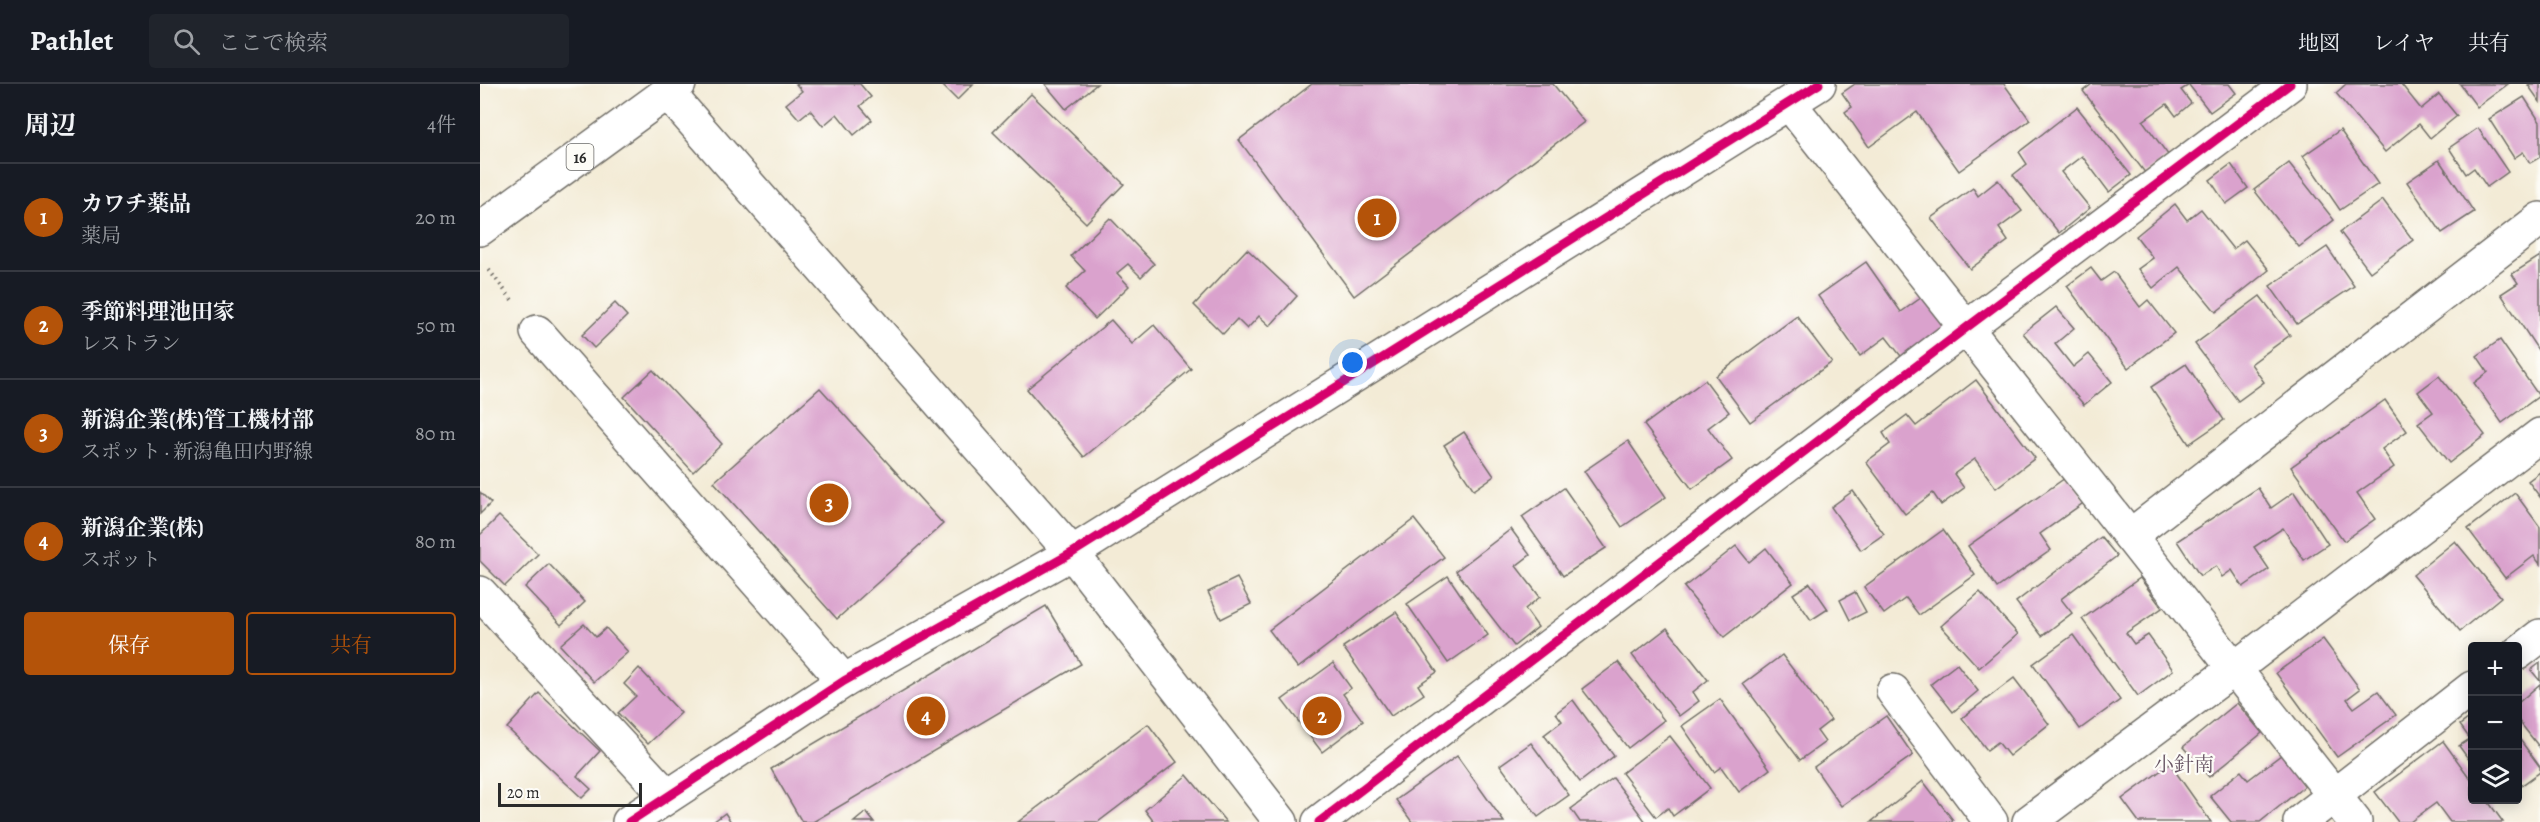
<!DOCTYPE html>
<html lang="ja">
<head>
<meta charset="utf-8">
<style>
  :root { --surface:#171b24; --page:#20242c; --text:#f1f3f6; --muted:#9ea1a6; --line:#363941; --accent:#b45309 }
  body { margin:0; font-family:Alegreya,"Noto Serif JP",serif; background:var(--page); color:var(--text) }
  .controls { position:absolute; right:18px; bottom:18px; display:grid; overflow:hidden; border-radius:6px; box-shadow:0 3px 15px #0003 }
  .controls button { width:54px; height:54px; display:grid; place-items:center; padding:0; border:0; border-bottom:2px solid var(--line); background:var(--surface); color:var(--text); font:30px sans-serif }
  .scale { position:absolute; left:18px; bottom:15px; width:144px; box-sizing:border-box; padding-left:6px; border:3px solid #2b2b2b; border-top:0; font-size:16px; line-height:21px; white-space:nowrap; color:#2b2b2b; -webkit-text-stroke:4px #fdfcf7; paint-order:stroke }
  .you { position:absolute; left:873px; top:279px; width:21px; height:21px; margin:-15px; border:4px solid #fff; border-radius:50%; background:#1a73e8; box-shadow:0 0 0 9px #1a73e833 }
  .badge { display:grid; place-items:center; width:39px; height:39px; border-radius:50%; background:var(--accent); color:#fff; font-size:20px; font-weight:700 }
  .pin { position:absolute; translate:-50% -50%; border:3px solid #fff; box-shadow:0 2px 6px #0006 }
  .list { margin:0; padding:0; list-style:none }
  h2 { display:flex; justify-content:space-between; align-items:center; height:78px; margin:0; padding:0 24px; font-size:26px }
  h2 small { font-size:20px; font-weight:400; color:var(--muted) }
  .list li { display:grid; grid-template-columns:39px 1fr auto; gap:18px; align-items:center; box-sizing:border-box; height:108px; padding:0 24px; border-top:2px solid var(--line) }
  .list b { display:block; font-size:22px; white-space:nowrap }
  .list p { margin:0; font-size:20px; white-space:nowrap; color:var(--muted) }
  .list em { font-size:20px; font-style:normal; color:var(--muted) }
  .actions { display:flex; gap:12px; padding:18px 24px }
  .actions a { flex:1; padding:14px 0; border:2px solid var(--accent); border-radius:6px; text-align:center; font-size:21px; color:var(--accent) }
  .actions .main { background:var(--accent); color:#fff }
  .icon { flex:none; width:33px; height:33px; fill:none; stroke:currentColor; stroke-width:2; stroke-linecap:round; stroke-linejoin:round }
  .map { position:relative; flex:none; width:2060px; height:738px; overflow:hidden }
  header { display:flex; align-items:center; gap:36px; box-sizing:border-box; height:84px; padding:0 30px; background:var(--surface); border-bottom:2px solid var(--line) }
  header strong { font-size:28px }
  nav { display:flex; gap:33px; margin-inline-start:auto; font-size:21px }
  .search { width:420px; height:54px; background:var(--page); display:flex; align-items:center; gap:15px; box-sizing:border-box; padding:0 21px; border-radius:6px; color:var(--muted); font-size:22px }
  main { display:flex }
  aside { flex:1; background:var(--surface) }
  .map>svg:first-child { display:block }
  .building { fill:#daa2cd }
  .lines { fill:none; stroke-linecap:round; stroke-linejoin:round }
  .minor-casing { stroke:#716e67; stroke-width:36 }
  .major-casing { stroke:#716e67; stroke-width:36 }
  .path { stroke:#716e67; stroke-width:4; stroke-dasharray:1.5 4.5; stroke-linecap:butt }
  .minor { stroke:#fff; stroke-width:33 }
  .major { stroke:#fff; stroke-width:33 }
  .cycleway-casing { stroke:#fdfcf7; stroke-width:13 }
  .cycleway { stroke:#d6006c; stroke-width:9 }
  .labels { text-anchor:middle; stroke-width:4.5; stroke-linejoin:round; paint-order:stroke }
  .shield { fill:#fdfcf7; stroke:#6a6a68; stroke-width:1.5 }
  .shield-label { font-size:16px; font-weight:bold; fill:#2b2b2b }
  .neighbourhood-label { font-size:20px; fill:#685564; stroke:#fdfcf7 }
</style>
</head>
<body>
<header>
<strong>Pathlet</strong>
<div class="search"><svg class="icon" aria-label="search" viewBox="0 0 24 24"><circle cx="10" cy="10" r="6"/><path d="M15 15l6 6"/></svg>ここで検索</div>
<nav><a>地図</a><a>レイヤ</a><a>共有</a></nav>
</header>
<main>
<aside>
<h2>周辺<small>4件</small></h2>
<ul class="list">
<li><span class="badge">1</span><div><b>カワチ薬品</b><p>薬局</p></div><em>20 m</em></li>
<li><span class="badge">2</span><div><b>季節料理池田家</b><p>レストラン</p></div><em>50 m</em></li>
<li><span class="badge">3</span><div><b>新潟企業(株)管工機材部</b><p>スポット · 新潟亀田内野線</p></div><em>80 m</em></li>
<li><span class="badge">4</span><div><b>新潟企業(株)</b><p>スポット</p></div><em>80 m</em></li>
</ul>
<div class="actions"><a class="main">保存</a><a>共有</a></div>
</aside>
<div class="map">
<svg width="2060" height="738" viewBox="0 0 2060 738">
  <rect width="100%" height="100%" fill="#fdfcf7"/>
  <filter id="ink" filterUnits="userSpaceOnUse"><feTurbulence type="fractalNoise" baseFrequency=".0167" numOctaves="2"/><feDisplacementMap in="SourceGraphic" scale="12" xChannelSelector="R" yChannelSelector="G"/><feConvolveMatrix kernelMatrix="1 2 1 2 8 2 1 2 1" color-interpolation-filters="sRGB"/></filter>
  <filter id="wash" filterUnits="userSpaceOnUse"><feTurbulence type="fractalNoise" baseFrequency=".008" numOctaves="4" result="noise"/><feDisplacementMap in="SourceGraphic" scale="24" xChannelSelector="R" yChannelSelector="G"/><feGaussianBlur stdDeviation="1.35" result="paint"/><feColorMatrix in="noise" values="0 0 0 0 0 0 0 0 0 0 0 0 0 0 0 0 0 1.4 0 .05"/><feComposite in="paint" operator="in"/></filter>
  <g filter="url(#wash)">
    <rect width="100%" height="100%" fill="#f3ebd6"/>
    <g id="blocks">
      <g class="building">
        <polygon points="316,0 380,0 391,13 380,22 392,36 374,51 357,30 343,42 330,26 319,35 306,20 322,7"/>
        <polygon points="461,0 493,0 477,16"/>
        <polygon points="565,0 617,0 586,25"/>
        <polygon points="832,0 1073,0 1104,38 874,212 759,56"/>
        <polygon points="1375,0 1524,0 1550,36 1479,87 1437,28 1389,63 1365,28 1372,23 1362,9"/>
        <polygon points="1612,0 1749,0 1756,9 1730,28 1709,1 1701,6 1711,19 1696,32 1687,20 1663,37 1689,72 1666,90 1603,7"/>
        <polygon points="1866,0 1921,0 1941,25 1959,10 1977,32 1950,54 1939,40 1905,68 1856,9"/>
        <polygon points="1980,0 2028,0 1997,23"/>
        <polygon points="2050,0 2060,0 2060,18 2048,1"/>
        <polygon points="551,10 644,100 606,139 513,48"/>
        <polygon points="2044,13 2060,38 2060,73 2050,79 2043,68 2034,74 2009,35"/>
        <polygon points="1597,23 1651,91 1629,108 1602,72 1581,88 1610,124 1579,149 1533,91 1547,80 1539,68"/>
        <polygon points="1998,44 2028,88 2007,103 1994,84 1986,90 1969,64"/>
        <polygon points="1860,46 1898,100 1860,126 1823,72"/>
        <polygon points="1959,76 1994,128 1962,149 1927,98"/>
        <polygon points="1809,79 1854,136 1819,163 1774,106"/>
        <polygon points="1751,80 1768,104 1746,120 1730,96"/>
        <polygon points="1518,96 1542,127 1519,144 1528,157 1490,185 1451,134 1493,104 1498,112"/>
        <polygon points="1903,116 1933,156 1890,188 1860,148"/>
        <polygon points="1695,120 1707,136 1721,125 1753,165 1765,156 1789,186 1736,228 1699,183 1673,204 1658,185 1673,174 1656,152"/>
        <polygon points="630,134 674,180 661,193 648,180 637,189 649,202 615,235 586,204 605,187 591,172"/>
        <polygon points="1847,163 1874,202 1817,240 1790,202"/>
        <polygon points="767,165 817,212 790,242 779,232 767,245 757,235 743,250 714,221"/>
        <polygon points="2060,172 2060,269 2021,210 2038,199 2032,190"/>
        <polygon points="1386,178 1421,228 1445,211 1469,244 1424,276 1406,253 1380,272 1338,212"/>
        <polygon points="1611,184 1621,197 1634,188 1660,223 1668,216 1694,249 1648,284 1587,202"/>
        <polygon points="1780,212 1810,251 1771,280 1784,298 1758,317 1715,260"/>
        <polygon points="135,219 147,232 114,264 102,251"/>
        <polygon points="1576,223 1594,244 1575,260 1593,283 1609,270 1632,298 1604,321 1543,249"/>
        <polygon points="1317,232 1352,278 1270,338 1236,292"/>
        <polygon points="631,236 652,260 674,241 711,285 604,373 547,305"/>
        <polygon points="2020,256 2059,312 2022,339 1994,299 2008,288 1997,272"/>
        <polygon points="1706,280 1744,336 1709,360 1671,303"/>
        <polygon points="173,286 242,360 213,388 144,313"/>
        <polygon points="1959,292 2005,351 1969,379 1938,339 1953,328 1938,308"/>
        <polygon points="1225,296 1249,328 1228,344 1252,376 1212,405 1164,341"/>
        <polygon points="1496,296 1555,374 1516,404 1495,375 1474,390 1484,404 1461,421 1453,409 1425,430 1386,378 1410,360 1403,349 1427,331 1436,342"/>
        <polygon points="340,304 463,440 357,535 234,398"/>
        <polygon points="1905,316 1927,347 1902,365 1914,383 1877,409 1895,435 1864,457 1811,383"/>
        <polygon points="984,348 1014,392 994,406 964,361"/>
        <polygon points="1148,357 1186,413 1142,443 1104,387"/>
        <polygon points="2060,388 2060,413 2048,397"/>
        <polygon points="1588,392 1606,417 1560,450 1571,466 1517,504 1488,462"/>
        <polygon points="1084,404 1126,464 1083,492 1042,433"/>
        <polygon points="1778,404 1791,424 1814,408 1848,460 1824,476 1803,444 1774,463 1789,485 1763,503 1752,486 1742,493 1736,482 1720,492 1697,457"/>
        <polygon points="1373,407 1404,450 1381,466 1351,423"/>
        <polygon points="0,408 11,419 0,430"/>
        <polygon points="2035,409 2060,443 2060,480 2054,472 2025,494 1988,445"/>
        <polygon points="19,432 58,470 25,502 0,477 0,451"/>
        <polygon points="934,435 964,473 818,584 789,546"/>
        <polygon points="1031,445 1050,471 1036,482 1060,513 1045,525 1058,543 1034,562 976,487"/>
        <polygon points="1463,446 1495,491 1439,531 1426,514 1404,530 1384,503"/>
        <polygon points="1621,453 1637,472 1581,515 1592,529 1562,552 1536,518"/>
        <polygon points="1975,457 2021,513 1980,547 1933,491"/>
        <polygon points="1256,462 1269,478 1286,464 1313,499 1244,553 1204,503"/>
        <polygon points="69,480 105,518 81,541 45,503"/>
        <polygon points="968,492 1008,551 968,579 927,520"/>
        <polygon points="757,494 771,520 741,535 728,508"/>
        <polygon points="1660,494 1682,524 1646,549 1654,560 1668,551 1693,586 1658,612 1602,535"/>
        <polygon points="1330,499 1348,525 1331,536 1313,510"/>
        <polygon points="1375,508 1386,528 1370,536 1360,516"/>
        <polygon points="1500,508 1538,550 1499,584 1461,542"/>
        <polygon points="566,522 601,580 333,738 322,738 291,685"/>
        <polygon points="916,528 957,588 938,601 944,610 911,632 863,563"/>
        <polygon points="104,540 116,553 126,544 148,568 114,598 80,561"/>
        <polygon points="1187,544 1228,596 1213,608 1219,617 1199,632 1152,571"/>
        <polygon points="1593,551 1640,616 1600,645 1553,580"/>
        <polygon points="1843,555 1880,605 1867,615 1874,624 1898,607 1916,631 1857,673 1796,589"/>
        <polygon points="1302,571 1351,636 1337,647 1345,658 1320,676 1263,600"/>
        <polygon points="1138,578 1184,636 1148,664 1102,605"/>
        <polygon points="853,579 871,604 863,610 883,637 842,668 802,616"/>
        <polygon points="2060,579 2060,597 2051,586"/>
        <polygon points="1477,580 1498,607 1473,628 1451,600"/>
        <polygon points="159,584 201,629 168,660 138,629 156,612 144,600"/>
        <polygon points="1534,594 1569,640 1529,672 1518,658 1507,666 1482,634"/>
        <polygon points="2060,600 2060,664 2038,636 2038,619"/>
        <polygon points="59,609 120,667 97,692 111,705 102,714 27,644"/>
        <polygon points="1240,615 1290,685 1259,708 1241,683 1234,688 1202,642"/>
        <polygon points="1093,616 1134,672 1100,698 1064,651 1082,637 1076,629"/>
        <polygon points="1757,619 1782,649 1729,693 1703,663"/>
        <polygon points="1406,632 1433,671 1361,722 1334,683"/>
        <polygon points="1992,632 1992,680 1979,662 1990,655 1980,641"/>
        <polygon points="668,640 697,678 618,738 538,738"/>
        <polygon points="1190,652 1230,704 1193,732 1188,724 1176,733 1142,689"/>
        <polygon points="2038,653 2060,683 2060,688 2038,704"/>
        <polygon points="1963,657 1992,697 1992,716 2007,716 2023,738 1970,738 1956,719 1930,738 1918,738 1895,708"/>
        <polygon points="1051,659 1089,711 1058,733 1020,681"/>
        <polygon points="1801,671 1826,701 1780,738 1751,738 1730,712 1761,687 1768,696"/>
        <polygon points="977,672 1024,738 932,738 916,716"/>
        <polygon points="1690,680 1731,738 1659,738 1642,715"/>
        <polygon points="707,691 746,738 674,738 665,726"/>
        <polygon points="1133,694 1166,738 1100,738 1091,725"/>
        <polygon points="1443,697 1473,736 1470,738 1391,738"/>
        <polygon points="386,728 394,738 374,738"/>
        <polygon points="245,729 251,738 233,738"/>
      </g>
    </g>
  </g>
  <g filter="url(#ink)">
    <use href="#blocks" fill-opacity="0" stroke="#716e67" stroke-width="1.5"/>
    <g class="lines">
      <defs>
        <g id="minor">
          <polyline points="188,9 592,469 801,738"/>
          <polyline points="1309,19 1875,738"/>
          <polyline points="57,248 364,597"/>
          <polyline points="1650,452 2060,135"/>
          <polyline points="0,509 187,712"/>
          <polyline points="2038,569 2060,552"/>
          <polyline points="1413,607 1511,738"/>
          <polyline points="149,738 364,597 592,469 1339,0"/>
          <polyline points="839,738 1486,244 1810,0"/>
          <polyline points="1549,738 1754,585 2060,351"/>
          <polyline points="1820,738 1992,604"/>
        </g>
        <polyline id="major" points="0,145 199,0"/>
      </defs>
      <use href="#minor" class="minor-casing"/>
      <use href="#major" class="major-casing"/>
      <polyline class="path" points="9,186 32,216"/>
      <use href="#minor" class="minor"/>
      <use href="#major" class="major"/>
      <defs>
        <g id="cycleway">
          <polyline points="149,738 364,597 592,469 1339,0"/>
          <polyline points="839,738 1486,244 1810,0"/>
        </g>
      </defs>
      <use href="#cycleway" class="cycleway-casing"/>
      <use href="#cycleway" class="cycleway"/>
    </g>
  </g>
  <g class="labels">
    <rect class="shield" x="86.5" y="60" width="27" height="26" rx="4.5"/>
    <g class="shield-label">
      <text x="100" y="79">16</text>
    </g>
    <g class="neighbourhood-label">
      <text x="1704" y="687">小針南</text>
    </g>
  </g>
</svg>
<div class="controls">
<button>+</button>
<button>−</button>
<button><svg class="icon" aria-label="layers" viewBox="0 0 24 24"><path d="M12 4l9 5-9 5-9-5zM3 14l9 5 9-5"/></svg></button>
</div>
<div class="scale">20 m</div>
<div class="you"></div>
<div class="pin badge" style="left:897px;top:134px">1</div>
<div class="pin badge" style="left:842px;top:632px">2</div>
<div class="pin badge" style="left:349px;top:419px">3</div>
<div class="pin badge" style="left:446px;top:632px">4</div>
</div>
</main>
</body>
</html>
